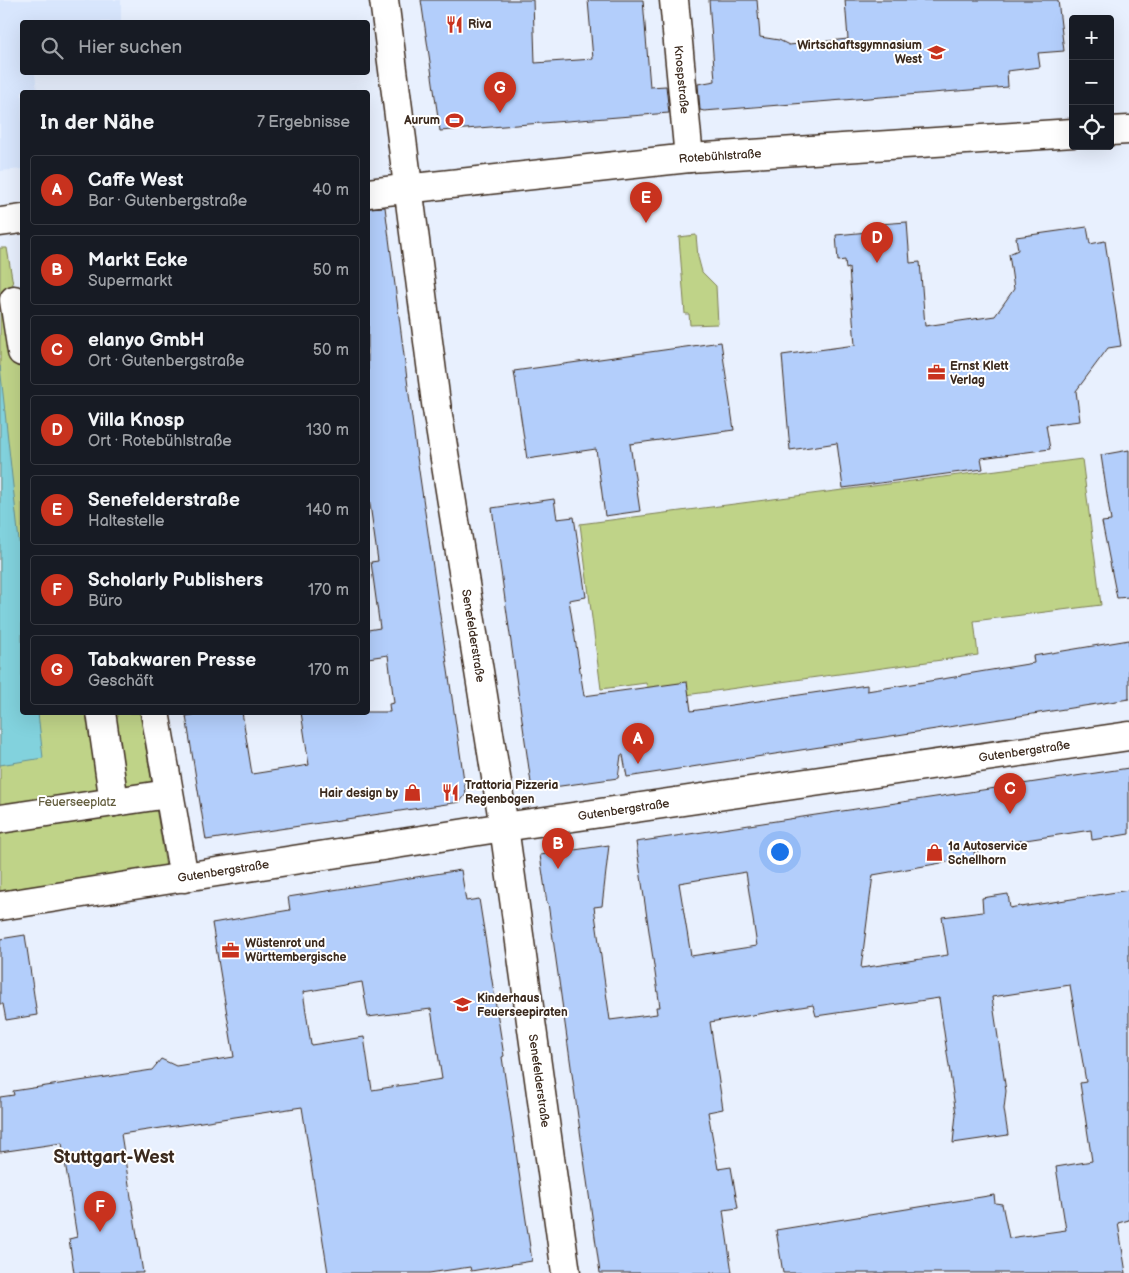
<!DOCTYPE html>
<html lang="de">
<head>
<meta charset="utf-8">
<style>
  :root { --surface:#171b24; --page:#20242c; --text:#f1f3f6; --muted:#9ea1a6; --line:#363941; --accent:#c8321e }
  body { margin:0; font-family:"Balsamiq Sans",sans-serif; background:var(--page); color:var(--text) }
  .controls { position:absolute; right:15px; top:15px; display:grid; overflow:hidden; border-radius:5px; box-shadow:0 5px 20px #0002 }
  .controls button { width:45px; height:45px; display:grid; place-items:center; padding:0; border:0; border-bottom:1px solid var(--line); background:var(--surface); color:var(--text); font:25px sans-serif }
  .you { position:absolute; left:779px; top:851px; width:18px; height:18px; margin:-12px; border:4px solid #fff; border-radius:50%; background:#1a73e8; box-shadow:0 0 0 8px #1a73e833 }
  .badge { display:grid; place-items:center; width:32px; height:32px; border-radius:50%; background:var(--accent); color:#fff; font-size:16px; font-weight:700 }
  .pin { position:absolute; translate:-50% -41px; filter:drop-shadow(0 1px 2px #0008) }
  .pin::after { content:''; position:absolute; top:26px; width:18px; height:15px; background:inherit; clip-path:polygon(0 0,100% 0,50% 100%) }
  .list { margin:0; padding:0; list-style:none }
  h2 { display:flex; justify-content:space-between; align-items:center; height:65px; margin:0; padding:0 20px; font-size:21px }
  h2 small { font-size:16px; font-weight:400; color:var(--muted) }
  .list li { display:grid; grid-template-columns:32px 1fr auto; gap:15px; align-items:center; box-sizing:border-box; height:70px; margin:0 10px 10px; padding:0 10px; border:1px solid var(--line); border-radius:5px }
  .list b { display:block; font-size:19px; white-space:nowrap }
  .list p { margin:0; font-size:16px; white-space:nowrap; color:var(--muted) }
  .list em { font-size:16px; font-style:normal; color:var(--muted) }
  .icon { flex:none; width:28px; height:28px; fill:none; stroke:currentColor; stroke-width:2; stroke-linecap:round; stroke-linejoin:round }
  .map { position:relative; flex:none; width:1129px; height:1273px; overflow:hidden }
  .search { position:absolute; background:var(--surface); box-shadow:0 5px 20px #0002; left:20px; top:20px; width:350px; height:55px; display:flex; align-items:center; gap:12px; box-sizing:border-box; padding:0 18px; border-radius:5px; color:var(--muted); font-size:19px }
  .panel { position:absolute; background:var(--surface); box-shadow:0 5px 20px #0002; left:20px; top:90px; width:350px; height:625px; border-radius:5px }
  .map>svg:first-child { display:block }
  .built { fill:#d8e6fd }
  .green { fill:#bfd388; stroke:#7d7e53 }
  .water { fill:#82d2dd; stroke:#668f91 }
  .building { fill:#b3cefb; stroke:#3b2a1e; fill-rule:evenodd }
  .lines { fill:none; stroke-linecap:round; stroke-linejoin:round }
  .minor-casing { stroke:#3b2a1e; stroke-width:31 }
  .major-casing { stroke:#3b2a1e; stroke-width:31 }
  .minor { stroke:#fff; stroke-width:28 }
  .major { stroke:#fff; stroke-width:28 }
  .labels { text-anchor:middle; stroke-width:4; stroke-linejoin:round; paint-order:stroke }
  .poi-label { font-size:12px; font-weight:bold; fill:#3b2a1e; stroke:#fff; text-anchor:start }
  .street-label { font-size:12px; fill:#3b2a1e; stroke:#fff }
  .park-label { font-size:12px; fill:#635d3e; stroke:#fff }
  .district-label { font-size:18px; font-weight:bold; fill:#3b2a1e; stroke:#fff }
</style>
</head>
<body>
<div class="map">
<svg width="1129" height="1273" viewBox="0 0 1129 1273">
  <rect width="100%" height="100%" fill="#e8f0fe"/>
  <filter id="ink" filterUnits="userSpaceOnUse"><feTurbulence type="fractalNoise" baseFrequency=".02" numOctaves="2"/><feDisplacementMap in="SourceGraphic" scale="10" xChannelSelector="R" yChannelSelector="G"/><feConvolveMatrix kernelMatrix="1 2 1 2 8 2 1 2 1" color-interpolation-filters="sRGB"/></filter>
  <g filter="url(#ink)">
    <polygon class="built" points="0,0 121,0 121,22 22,22 22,72 35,73 37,92 22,92 22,169 0,171"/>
    <g class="green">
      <polygon points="696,235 698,257 702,272 716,286 718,324 690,325 689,314 685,314 679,237"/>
      <polygon points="0,248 7,248 22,339 22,712 140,713 166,867 0,891"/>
      <polygon points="1082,459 1101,605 974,621 978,655 649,700 646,683 601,689 580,524"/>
    </g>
    <polygon class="water" points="0,366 22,569 22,712 38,713 43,758 0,765"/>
    <g class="building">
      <polygon points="421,0 533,0 535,63 593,59 588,0 643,0 650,87 666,86 669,113 440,131"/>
      <polygon points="709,0 757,0 760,37 779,40 789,45 848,39 845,0 1058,0 1064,51 1038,53 1040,67 1007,71 1008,87 704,111 700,110 698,84 715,81"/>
      <polygon points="385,207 417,457 466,794 460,802 206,840 186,716 211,712 242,712 252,774 309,765 301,712 390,712 389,704 394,703 388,655 368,658 368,630 380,628 371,562 378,561 368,490 368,208"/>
      <polygon points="907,222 910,263 920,262 925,326 995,316 1014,289 1009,254 1018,250 1016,237 1087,227 1090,244 1105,241 1121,346 1108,348 1076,391 1080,421 1046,425 1050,449 981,458 983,469 843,488 837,443 790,450 782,355 855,345 849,268 846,269 845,260 838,261 836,235 879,231 879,224"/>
      <polygon points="721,342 734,430 630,444 640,511 605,516 596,449 527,459 514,371"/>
      <polygon points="1129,450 1129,597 1117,598 1102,522 1111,521 1101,455"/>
      <polygon points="554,499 557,519 574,517 586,597 569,600 584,696 687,682 691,711 867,685 867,691 961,676 961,675 1034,663 1033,656 1129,640 1129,699 627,777 623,755 621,755 618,778 532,790 492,508"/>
      <path d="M1129,768V834L1092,840L1091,830L1006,843L1007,847L974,852L975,857L873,875L861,968L948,955L942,917L983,912L982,898L1008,894L1010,908L1020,906L1021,907L1129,890V1220L1118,1223L1126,1273H783L776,1230L994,1195L995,1203L1002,1204L1009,1238L1066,1230L1056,1167L1092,1161L1080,1083L1086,1082L1070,985L992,997L1006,1091L1004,1109L1008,1135L953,1143L956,1114L939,998L816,1016L813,1005L710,1022L723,1109L708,1112L718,1169L731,1167L738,1208L723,1210L732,1273H600L548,903H547L540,855L609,845L602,906L594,907L610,1020L657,1014L656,1007H660L636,842ZM746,872L757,946L691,956L679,883Z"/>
      <path d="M461,870L466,901L479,899L504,1056L502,1057L532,1261L471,1271L470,1267L429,1273H328L302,1107L121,1134L143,1273H74L69,1239L77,1237L62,1143L0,1152V1097L14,1095L13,1091L152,1070L161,1059L176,1066L234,1057L212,923L290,910L288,897ZM362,982L368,1017L431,1009L442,1079L372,1090L364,1037L311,1045L303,992Z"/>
      <polygon points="25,935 37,1015 6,1020 3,1004 0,1004 0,939"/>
    </g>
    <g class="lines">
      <defs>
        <g id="minor">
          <path id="s1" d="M384,0L436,403L504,827L566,1273"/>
          <path id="s2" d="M674,0L689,158"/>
          <polyline points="14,300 22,352"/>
          <polyline points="101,712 114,802"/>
          <polyline points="155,712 184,878"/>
          <polyline points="0,819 168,794"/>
          <path id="s3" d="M0,906L504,827L1129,736"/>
        </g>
        <g id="major">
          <polyline points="1110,131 1129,130"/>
          <path id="s4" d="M368,193L689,158L1073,133"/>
          <polyline points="0,222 22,219"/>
        </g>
      </defs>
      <use href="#minor" class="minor-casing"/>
      <use href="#major" class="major-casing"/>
      <use href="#minor" class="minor"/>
      <use href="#major" class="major"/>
    </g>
  </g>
  <defs>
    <symbol id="restaurant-bare" viewBox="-9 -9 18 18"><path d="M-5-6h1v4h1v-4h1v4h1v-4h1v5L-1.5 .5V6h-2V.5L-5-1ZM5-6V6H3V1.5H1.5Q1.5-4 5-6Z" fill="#c8321e" stroke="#fff" stroke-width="2.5" paint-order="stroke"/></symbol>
    <symbol id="school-bare" viewBox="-9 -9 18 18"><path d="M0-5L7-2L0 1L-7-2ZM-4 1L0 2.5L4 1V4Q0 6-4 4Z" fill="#c8321e" stroke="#fff" stroke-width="2.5" paint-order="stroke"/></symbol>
    <symbol id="stadium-bare" viewBox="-9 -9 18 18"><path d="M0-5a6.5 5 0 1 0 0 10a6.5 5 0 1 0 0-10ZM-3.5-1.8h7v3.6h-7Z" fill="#c8321e" stroke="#fff" stroke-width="2.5" paint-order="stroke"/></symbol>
    <symbol id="office-bare" viewBox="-9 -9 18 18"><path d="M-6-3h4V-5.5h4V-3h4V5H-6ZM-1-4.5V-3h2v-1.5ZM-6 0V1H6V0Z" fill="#c8321e" stroke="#fff" stroke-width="2.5" paint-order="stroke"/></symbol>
    <symbol id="shop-bare" viewBox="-9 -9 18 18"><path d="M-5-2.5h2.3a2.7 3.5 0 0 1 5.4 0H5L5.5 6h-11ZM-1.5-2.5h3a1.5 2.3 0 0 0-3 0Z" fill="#c8321e" stroke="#fff" stroke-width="2.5" paint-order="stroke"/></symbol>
  </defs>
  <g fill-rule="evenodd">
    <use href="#restaurant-bare" x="442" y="12" width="25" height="25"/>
    <use href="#school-bare" x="924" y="40" width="25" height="25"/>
    <use href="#stadium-bare" x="442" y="108" width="25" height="25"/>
    <use href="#office-bare" x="924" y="360" width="25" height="25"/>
    <use href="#restaurant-bare" x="438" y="780" width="25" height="25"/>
    <use href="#shop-bare" x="400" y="780" width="25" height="25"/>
    <use href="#shop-bare" x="922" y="840" width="25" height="25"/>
    <use href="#office-bare" x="218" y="938" width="25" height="25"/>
    <use href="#school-bare" x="450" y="992" width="25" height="25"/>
  </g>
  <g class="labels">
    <g class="poi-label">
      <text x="468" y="28">Riva</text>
      <text x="922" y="49" text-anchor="end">Wirtschaftsgymnasium<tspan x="922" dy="14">West</tspan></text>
      <text x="440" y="124" text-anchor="end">Aurum</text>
      <text x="950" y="370">Ernst Klett<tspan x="950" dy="14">Verlag</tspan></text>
      <text x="465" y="789">Trattoria Pizzeria<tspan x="465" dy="14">Regenbogen</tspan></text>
      <text x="398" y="797" text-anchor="end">Hair design by</text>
      <text x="948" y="850">1a Autoservice<tspan x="948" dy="14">Schellhorn</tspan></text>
      <text x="245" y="947">Wüstenrot und<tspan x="245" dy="14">Württembergische</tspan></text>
      <text x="477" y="1002">Kinderhaus<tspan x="477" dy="14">Feuerseepiraten</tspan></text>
    </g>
    <g class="street-label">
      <text dy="4" stroke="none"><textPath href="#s2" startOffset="80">Knospstraße</textPath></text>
      <text dy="4" stroke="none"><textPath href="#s4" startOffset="354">Rotebühlstraße</textPath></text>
      <text dy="4" stroke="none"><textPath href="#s1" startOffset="642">Senefelderstraße</textPath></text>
      <text dy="4" stroke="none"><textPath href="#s3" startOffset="1036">Gutenbergstraße</textPath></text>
      <text dy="4" stroke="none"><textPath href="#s3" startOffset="631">Gutenbergstraße</textPath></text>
      <text dy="4" stroke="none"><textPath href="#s3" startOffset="226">Gutenbergstraße</textPath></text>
      <text dy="4" stroke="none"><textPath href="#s1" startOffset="1092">Senefelderstraße</textPath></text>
    </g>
    <g class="park-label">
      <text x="77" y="806">Feuerseeplatz</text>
    </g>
    <g class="district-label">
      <text x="114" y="1163">Stuttgart-West</text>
    </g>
  </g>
</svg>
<div class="controls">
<button>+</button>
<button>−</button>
<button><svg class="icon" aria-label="locate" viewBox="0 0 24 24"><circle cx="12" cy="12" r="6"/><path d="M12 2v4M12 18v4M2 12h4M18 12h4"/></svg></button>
</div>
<div class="you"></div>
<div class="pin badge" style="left:638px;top:764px">A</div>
<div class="pin badge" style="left:558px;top:869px">B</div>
<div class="pin badge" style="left:1010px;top:814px">C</div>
<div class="pin badge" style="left:877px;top:263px">D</div>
<div class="pin badge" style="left:646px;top:223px">E</div>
<div class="pin badge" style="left:100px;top:1232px">F</div>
<div class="pin badge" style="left:500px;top:113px">G</div>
<div class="search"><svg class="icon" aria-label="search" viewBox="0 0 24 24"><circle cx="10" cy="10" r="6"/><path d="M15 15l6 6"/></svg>Hier suchen</div>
<section class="panel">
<h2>In der Nähe<small>7 Ergebnisse</small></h2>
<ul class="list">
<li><span class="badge">A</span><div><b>Caffe West</b><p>Bar · Gutenbergstraße</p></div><em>40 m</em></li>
<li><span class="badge">B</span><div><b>Markt Ecke</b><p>Supermarkt</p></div><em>50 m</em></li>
<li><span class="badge">C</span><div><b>elanyo GmbH</b><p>Ort · Gutenbergstraße</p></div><em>50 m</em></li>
<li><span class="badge">D</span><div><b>Villa Knosp</b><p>Ort · Rotebühlstraße</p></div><em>130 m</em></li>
<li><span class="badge">E</span><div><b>Senefelderstraße</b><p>Haltestelle</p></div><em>140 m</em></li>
<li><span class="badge">F</span><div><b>Scholarly Publishers</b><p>Büro</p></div><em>170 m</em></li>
<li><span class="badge">G</span><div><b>Tabakwaren Presse</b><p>Geschäft</p></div><em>170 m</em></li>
</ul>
</section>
</div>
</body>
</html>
